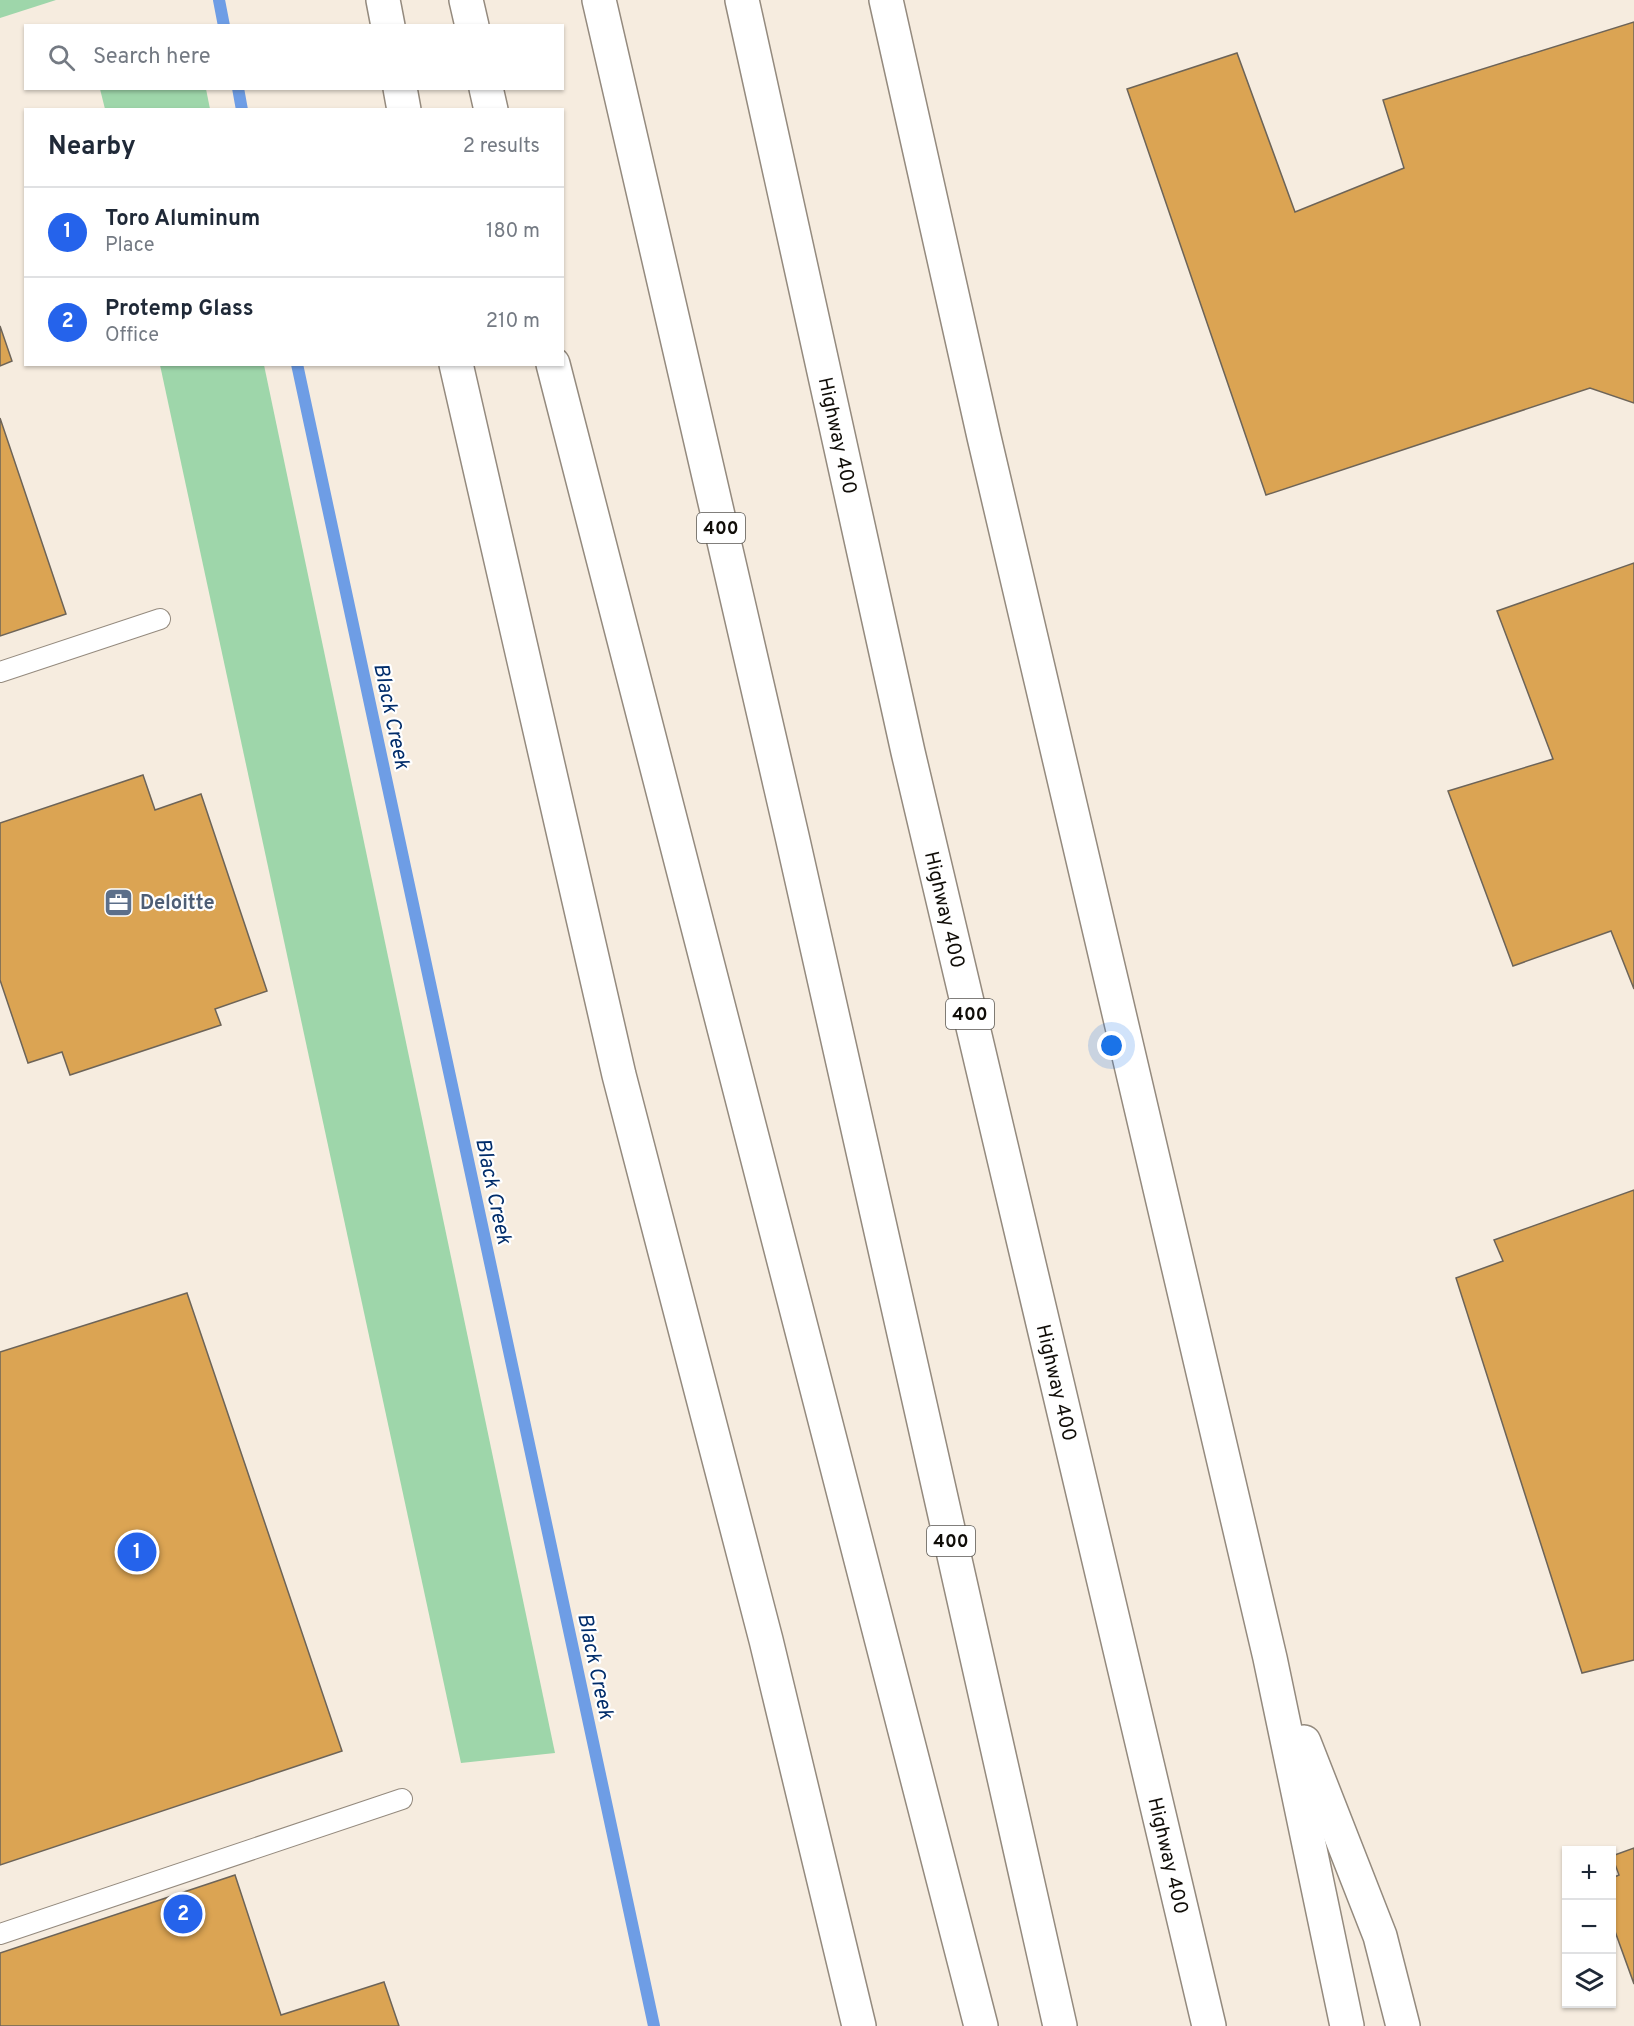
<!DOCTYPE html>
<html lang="en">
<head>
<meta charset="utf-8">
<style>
  :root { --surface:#fff; --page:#f2f2f3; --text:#1f2937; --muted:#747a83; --line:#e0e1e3; --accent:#2563eb }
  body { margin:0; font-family:Overpass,sans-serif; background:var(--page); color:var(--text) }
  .controls { position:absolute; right:18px; bottom:18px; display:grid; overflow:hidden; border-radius:0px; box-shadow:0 2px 4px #0004 }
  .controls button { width:54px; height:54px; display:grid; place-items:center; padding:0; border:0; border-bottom:2px solid var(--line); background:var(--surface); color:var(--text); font:30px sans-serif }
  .you { position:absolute; left:1112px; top:1046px; width:21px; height:21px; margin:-15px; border:4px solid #fff; border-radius:50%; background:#1a73e8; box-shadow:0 0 0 9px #1a73e833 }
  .badge { display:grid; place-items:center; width:39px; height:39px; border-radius:50%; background:var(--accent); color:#fff; font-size:20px; font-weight:700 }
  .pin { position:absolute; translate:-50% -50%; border:3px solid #fff; box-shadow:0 2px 6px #0006 }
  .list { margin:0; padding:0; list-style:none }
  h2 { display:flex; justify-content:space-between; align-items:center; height:78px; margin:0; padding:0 24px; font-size:26px }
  h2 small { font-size:20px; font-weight:400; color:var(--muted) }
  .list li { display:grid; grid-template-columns:39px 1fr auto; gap:18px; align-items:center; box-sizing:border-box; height:90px; padding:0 24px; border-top:2px solid var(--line) }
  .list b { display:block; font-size:22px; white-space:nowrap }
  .list p { margin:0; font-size:20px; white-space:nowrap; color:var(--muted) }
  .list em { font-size:20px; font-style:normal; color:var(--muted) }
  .icon { flex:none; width:33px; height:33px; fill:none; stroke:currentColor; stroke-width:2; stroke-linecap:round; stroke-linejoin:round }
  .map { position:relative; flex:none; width:1634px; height:2026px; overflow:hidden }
  .search { position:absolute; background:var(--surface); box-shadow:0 2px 4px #0004; left:24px; top:24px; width:540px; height:66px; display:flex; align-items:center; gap:15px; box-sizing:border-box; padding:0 21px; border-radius:0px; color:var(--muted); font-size:22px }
  .panel { position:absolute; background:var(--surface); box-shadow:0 2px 4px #0004; left:24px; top:108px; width:540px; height:258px; border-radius:0px }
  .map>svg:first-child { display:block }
  .green { fill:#9ed6aa }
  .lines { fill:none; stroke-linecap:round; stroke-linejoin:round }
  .stream { stroke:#6e9de5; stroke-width:12 }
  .building { fill:#dba453; stroke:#6d6458; stroke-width:1.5 }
  .service-casing { stroke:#948a7e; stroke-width:22 }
  .motorway-casing { stroke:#948a7e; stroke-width:36 }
  .service { stroke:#fff; stroke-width:20 }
  .motorway { stroke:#fff; stroke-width:33 }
  .labels { text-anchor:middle; stroke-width:4.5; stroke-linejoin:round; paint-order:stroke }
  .shield { fill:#fff; stroke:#585652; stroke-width:1.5 }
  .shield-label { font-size:18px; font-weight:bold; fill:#100d08 }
  .street-label { font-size:20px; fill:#100d08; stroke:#fff }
  .service-label { font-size:20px; font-weight:bold; fill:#4e5e75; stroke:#fff; text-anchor:start }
  .water-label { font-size:21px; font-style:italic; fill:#002c6a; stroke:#fff }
</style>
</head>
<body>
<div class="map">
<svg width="1634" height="2026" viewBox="0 0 1634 2026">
  <rect width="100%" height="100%" fill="#f6ecdf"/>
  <g class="green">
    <polygon points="0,0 56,0 0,18"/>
    <polygon points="100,89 206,89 210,109 105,109"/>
    <polygon points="160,365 264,365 555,1753 461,1763"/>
  </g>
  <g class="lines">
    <g class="stream">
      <polyline points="219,0 224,26"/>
      <polyline points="238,88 242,110"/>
      <polyline points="297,364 654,2026"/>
    </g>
  </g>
  <g class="building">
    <polygon points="1634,22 1634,403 1590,388 1266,495 1127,89 1237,53 1295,212 1404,168 1383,100"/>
    <polygon points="0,326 12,361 0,366"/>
    <polygon points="0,418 66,614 0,636"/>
    <polygon points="1634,563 1634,989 1611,931 1513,966 1448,791 1553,759 1497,611"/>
    <polygon points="143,775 155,810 201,794 267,991 215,1009 221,1025 70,1075 62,1052 28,1063 0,980 0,823"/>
    <polygon points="1634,1190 1634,1660 1582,1673 1456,1278 1503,1261 1494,1240"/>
    <polygon points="187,1293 342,1751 0,1865 0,1352"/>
    <polygon points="1634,1848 1634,1984 1612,1923 1612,1878 1619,1875 1612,1856"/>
    <polygon points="235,1875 281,2015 384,1982 399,2026 0,2026 0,1953"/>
  </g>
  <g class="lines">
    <defs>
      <g id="service">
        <polyline points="0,672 160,619"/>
        <polyline points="0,1934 402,1799"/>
      </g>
      <g id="motorway">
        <polyline points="383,0 388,26"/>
        <polyline points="466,0 472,26"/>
        <polyline points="599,0 792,836 1060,2026"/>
        <path id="s1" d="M742,0L908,752L1209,2026"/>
        <polyline points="886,0 984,437 1270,1658 1347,2026"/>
        <polyline points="400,88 404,110"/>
        <polyline points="486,88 491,110"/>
        <polyline points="456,364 619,1075 766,1640 859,2026"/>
        <polyline points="553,364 981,2026"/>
        <polyline points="1304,1742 1380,1936 1403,2026"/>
      </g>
    </defs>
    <use href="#service" class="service-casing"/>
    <use href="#motorway" class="motorway-casing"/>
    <use href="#service" class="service"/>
    <use href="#motorway" class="motorway"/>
  </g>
  <defs>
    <symbol id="office-square" viewBox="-11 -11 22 22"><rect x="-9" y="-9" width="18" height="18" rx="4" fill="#5c6f8a" stroke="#fff"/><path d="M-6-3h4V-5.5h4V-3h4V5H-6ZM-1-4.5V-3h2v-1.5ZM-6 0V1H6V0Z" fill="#fff"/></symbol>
  </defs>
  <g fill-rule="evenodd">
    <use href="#office-square" x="102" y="886" width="33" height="33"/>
  </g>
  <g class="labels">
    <g class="shield">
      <rect x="697" y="513" width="48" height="30" rx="4.5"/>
      <rect x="946" y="999" width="48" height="30" rx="4.5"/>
      <rect x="927" y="1526" width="48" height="30" rx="4.5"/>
    </g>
    <g class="shield-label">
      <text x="721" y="534">400</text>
      <text x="970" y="1020">400</text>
      <text x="951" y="1547">400</text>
    </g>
    <g class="street-label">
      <text dy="7" stroke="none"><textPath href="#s1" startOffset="446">Highway 400</textPath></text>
      <text dy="7" stroke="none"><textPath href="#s1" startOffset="932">Highway 400</textPath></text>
      <text dy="7" stroke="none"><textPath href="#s1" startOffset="1418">Highway 400</textPath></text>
      <text dy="7" stroke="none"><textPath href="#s1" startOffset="1904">Highway 400</textPath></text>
    </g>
    <g class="service-label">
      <text x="140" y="909">Deloitte</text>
    </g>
    <g class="water-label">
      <text transform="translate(392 716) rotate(78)" y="7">Black Creek</text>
      <text transform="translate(494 1191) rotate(78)" y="7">Black Creek</text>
      <text transform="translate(596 1666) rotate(78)" y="7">Black Creek</text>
    </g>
  </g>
</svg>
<div class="controls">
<button>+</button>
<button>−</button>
<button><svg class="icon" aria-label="layers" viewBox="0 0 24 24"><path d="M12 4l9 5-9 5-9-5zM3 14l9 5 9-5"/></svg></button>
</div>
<div class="you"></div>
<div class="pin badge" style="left:137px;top:1552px">1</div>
<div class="pin badge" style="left:183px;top:1914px">2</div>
<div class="search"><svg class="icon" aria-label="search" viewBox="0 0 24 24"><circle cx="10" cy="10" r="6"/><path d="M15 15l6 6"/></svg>Search here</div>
<section class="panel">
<h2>Nearby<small>2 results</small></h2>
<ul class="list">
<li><span class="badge">1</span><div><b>Toro Aluminum</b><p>Place</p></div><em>180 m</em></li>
<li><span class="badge">2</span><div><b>Protemp Glass</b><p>Office</p></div><em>210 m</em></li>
</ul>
</section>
</div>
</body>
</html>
